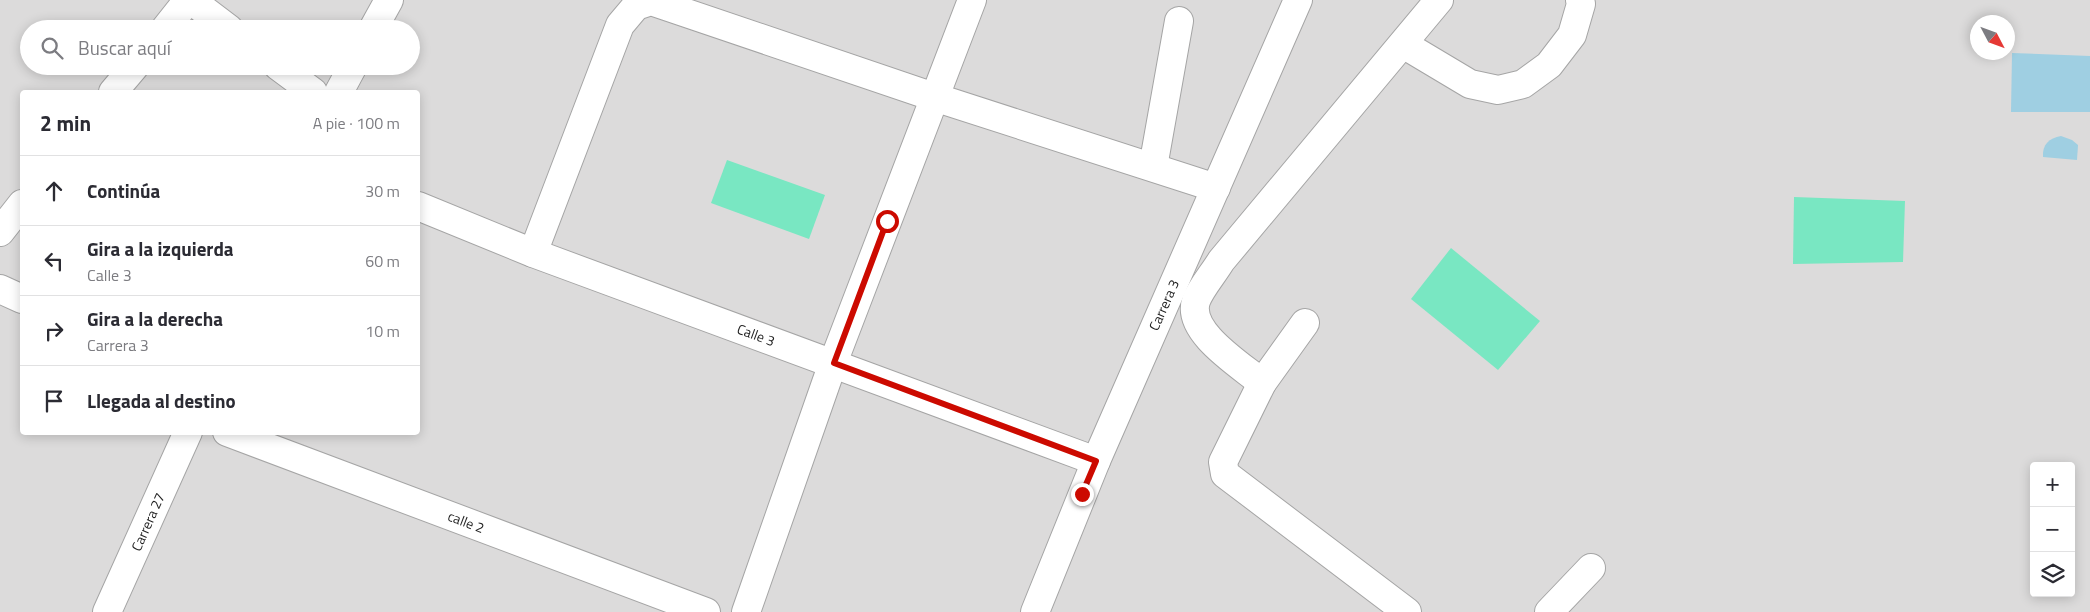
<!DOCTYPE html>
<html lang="es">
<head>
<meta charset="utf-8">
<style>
  :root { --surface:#fff; --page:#f2f2f3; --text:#2b2b33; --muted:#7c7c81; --line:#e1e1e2 }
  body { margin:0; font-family:"Titillium Web",sans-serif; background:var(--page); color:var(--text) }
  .controls { position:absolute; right:15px; bottom:15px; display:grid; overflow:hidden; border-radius:5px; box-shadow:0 2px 12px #0003 }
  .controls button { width:45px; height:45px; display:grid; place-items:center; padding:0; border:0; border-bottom:1px solid var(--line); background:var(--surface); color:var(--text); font:25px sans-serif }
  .compass { position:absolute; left:1970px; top:15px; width:45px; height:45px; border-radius:50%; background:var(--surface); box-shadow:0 2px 12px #0003; rotate:131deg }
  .stop { position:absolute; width:15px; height:15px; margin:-11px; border:4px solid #cc0a00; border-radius:50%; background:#fff }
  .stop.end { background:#cc0a00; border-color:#fff; box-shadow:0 1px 5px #0008 }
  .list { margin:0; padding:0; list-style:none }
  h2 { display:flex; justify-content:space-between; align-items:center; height:65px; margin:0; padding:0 20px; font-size:21px }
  h2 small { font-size:16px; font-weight:400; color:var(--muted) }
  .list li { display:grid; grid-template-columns:32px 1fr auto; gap:15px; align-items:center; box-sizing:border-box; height:70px; padding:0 20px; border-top:1px solid var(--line) }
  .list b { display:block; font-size:19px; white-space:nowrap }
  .list p { margin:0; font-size:16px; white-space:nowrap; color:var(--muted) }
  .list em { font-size:16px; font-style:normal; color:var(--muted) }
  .icon { flex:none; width:28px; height:28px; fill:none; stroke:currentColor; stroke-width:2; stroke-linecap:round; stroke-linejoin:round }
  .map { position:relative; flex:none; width:2090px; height:612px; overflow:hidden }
  .search { position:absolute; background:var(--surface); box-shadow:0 2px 12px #0003; left:20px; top:20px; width:400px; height:55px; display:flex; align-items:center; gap:12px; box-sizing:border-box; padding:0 18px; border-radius:28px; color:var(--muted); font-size:19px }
  .panel { position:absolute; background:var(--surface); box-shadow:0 2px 12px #0003; left:20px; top:90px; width:400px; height:345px; border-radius:5px }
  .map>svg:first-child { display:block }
  .residential { fill:#dcdbdb; fill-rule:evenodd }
  .pitch { fill:#79e7c2 }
  .water { fill:#9fcfe2 }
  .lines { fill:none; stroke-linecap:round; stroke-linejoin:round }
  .minor-casing { stroke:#a5a5a5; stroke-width:30 }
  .minor { stroke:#fff; stroke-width:28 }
  .route { stroke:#cc0a00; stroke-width:6 }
  .labels { text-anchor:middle; stroke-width:4.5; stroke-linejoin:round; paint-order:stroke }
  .street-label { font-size:14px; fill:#1e1e1e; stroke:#fff }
</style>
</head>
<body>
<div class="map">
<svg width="2090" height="612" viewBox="0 0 2090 612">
  <rect width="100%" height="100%" fill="#f0ece3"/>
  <path class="residential" d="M0,0H2090V612H0ZM1978,22H2008V52H1978ZM29,29H411V66H29ZM22,92H418V432H22ZM2034,466H2071V593H2034Z"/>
  <g class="pitch">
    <polygon points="727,160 825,195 809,239 711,203"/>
    <polygon points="1794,197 1905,201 1903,262 1793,264"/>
    <polygon points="1451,248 1540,321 1498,370 1411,299"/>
  </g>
  <g class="water">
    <polygon points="2012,53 2090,56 2090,112 2011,112"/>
    <path d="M2061,136L2072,140L2078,145L2077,160L2043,157C2042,145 2049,138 2061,136Z"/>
  </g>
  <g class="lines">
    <defs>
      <g id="minor">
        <polyline points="191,0 229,29"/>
        <polyline points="165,29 188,0"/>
        <polyline points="373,29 389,0"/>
        <polyline points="1403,44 1470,84 1498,90 1523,84 1549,65 1572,35 1581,4 1580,0"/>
        <polyline points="278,66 313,92"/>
        <polyline points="113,92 135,66"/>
        <polyline points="339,92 353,66"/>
        <polyline points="1153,167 1179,21"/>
        <polyline points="418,206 533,253 1096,461"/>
        <polyline points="0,232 22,204"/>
        <polyline points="533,253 620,25 636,6 651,1 934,97 1216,188"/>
        <polyline points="0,289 22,299"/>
        <polyline points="1305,323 1262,383 1223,462 1225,474 1407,612"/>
        <path d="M1262,383C1241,365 1186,332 1196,301C1200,289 1214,273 1221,261L1439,0"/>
        <polyline points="227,432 706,612"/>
        <polyline points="107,612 188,432"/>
        <polyline points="746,612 833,363 972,0"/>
        <polyline points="1035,612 1096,461 1298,0"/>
        <polyline points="1549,612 1591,568"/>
      </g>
    </defs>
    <use href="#minor" class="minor-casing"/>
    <use href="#minor" class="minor"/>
  </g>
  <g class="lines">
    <polyline class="route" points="887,221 834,363 1096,461 1082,494"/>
  </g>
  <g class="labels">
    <g class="street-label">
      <text transform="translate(1164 305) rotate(-66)" y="5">Carrera 3</text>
      <text transform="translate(756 335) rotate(20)" y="5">Calle 3</text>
      <text transform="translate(148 522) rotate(-66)" y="5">Carrera 27</text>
      <text transform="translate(466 522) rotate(21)" y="5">calle 2</text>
    </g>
  </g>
</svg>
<div class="controls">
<button>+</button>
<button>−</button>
<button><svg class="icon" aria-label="layers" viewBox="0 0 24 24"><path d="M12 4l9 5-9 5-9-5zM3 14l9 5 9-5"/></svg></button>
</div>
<svg class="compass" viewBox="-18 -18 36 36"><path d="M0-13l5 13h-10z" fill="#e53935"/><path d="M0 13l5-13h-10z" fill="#7c7c81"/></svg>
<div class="stop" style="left:887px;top:221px"></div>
<div class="stop end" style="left:1082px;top:494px"></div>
<div class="search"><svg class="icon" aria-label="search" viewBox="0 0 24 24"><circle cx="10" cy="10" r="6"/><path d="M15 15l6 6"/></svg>Buscar aquí</div>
<section class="panel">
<h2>2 min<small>A pie · 100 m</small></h2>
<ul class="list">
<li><svg class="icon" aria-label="ahead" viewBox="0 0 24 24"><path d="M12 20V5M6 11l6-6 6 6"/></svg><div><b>Continúa</b></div><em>30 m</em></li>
<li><svg class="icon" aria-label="left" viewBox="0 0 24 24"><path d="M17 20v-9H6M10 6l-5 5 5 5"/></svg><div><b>Gira a la izquierda</b><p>Calle 3</p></div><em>60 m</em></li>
<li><svg class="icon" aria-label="right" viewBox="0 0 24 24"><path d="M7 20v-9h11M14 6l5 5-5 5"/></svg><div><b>Gira a la derecha</b><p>Carrera 3</p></div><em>10 m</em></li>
<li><svg class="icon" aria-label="arrive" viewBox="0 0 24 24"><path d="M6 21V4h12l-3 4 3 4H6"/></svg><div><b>Llegada al destino</b></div></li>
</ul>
</section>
</div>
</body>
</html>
